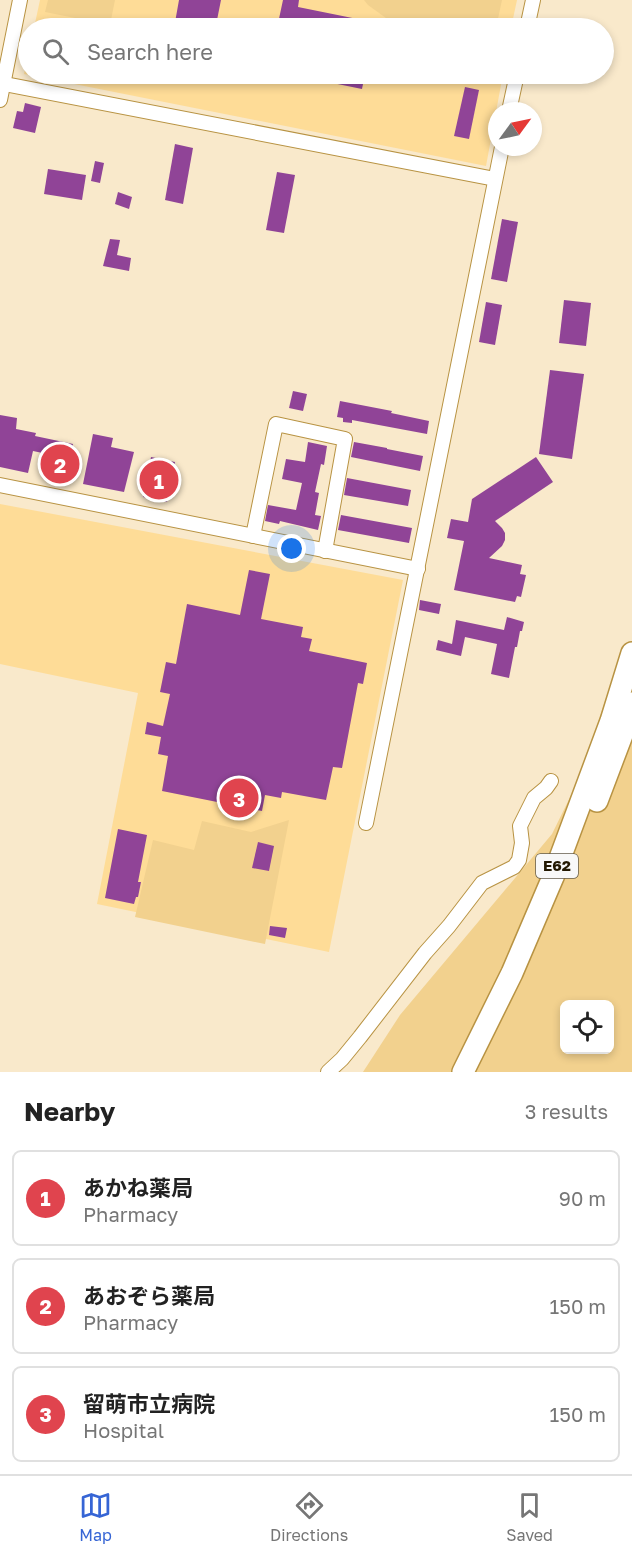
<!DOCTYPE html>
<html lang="en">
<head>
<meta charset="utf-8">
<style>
  :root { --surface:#fff; --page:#f2f2f2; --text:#222; --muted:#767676; --line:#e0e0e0; --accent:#3665d5 }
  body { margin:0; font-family:"Golos Text","Noto Sans JP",sans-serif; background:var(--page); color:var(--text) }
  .controls { position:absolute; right:18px; bottom:18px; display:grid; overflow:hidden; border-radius:9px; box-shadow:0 3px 9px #0003 }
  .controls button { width:54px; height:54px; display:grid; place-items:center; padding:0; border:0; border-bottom:2px solid var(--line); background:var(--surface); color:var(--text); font:30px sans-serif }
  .compass { position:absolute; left:488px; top:102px; width:54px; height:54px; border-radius:50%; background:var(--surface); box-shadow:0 3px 9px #0003; rotate:57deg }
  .you { position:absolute; left:292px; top:549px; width:21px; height:21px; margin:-15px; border:4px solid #fff; border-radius:50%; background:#1a73e8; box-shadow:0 0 0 9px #1a73e833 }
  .badge { display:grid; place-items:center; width:39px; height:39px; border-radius:50%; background:var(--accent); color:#fff; font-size:20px; font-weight:700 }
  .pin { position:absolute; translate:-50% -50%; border:3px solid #fff; box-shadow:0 2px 6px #0006 }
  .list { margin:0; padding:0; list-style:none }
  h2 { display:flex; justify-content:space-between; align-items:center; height:78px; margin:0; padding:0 24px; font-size:26px }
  h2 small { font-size:20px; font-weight:400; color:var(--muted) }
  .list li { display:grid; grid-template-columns:39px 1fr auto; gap:18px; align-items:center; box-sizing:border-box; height:96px; margin:0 12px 12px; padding:0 12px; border:2px solid var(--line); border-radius:9px }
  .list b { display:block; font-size:22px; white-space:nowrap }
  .list p { margin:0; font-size:20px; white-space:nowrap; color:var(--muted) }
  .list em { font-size:20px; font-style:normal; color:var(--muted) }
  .icon { flex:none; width:33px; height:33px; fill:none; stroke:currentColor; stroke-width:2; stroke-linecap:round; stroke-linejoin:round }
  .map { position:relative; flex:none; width:632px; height:1072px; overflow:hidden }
  .search { position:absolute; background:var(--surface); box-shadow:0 3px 9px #0003; left:18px; right:18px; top:18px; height:66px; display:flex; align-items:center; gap:15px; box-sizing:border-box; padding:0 21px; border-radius:33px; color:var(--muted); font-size:22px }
  .sheet { height:402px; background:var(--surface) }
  nav { display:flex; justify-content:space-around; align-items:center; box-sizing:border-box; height:84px; border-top:2px solid var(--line); background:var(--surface); font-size:16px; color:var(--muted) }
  nav a { display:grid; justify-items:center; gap:3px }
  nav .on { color:var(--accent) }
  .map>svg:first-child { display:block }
  .built { fill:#fedc97 }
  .green { fill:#f2d18e; fill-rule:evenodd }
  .building { fill:#904497 }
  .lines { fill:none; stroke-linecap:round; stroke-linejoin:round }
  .minor-casing { stroke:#b89343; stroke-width:16 }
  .highway-casing { stroke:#b89343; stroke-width:24 }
  .minor { stroke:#fff; stroke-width:14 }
  .highway { stroke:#fff; stroke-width:21 }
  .labels { text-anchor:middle; stroke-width:6; stroke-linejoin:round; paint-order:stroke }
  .shield { fill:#f8f8f8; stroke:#635b4b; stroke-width:1.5 }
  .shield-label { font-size:15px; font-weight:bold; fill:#231801 }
</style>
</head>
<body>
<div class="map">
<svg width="632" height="1072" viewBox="0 0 632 1072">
  <rect width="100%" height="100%" fill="#f9e9cb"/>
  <g class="built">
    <polygon points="40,0 517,0 511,28 34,28"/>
    <polygon points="28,54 28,74 503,74 486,166 24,74"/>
    <polygon points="0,504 403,580 329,952 97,904 138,693 0,664"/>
  </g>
  <g class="green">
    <polygon points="48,0 115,0 110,25 45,12"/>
    <polygon points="364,0 502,0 496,28 404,28 397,26 368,5"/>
    <path d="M632,671V1072H363L400,1015L552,834L580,777L611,683ZM564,1005H610V1050H564Z"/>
    <polygon points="289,820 265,944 135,917 153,840 194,850 202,821 251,832"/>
  </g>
  <g class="building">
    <polygon points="179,0 221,0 217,20 236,25 236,28 174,28"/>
    <polygon points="283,0 299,0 298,7 382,24 381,28 277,28"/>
    <polygon points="309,74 365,74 362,89 308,78"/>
    <polygon points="465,87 479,90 469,139 454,136"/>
    <polygon points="25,103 41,107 35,133 13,128 17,111 23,112"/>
    <polygon points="175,144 193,148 183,204 165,200"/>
    <polygon points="95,161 104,163 100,183 91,181"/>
    <polygon points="48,169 86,175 82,200 44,194"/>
    <polygon points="277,172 295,175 284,233 266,230"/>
    <polygon points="118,192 132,197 129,209 115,204"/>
    <polygon points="502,219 518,222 507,282 491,279"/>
    <polygon points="110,239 120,240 117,255 131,258 129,271 103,266"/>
    <polygon points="564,300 591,303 586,346 559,343"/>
    <polygon points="486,302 502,305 495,345 479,342"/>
    <polygon points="550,370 584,374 572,459 539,454"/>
    <polygon points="293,391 307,394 303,411 289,408"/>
    <polygon points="340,401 392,411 391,413 429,421 427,434 352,420 352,423 343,422 343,418 337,417"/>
    <polygon points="0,415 17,418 16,429 36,433 35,436 73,444 66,476 49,472 52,455 33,451 28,473 0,467"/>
    <polygon points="93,434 113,438 111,447 134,452 124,492 83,484"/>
    <polygon points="308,442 327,446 324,465 321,464 315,492 319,493 315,515 321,516 318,530 280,521 279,524 265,521 268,505 296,510 302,483 282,479 286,459 305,462"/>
    <polygon points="354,442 387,448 387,449 423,456 420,471 351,457"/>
    <polygon points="151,457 175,462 167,502 143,497"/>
    <polygon points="536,457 553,482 495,521 502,528 505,533 505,540 502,546 489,558 522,565 520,574 526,575 521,597 517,596 515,602 454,590 464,541 447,538 451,519 468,522 472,499"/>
    <polygon points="347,478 411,490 408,506 344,495"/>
    <polygon points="341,515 412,528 409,543 338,530"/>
    <polygon points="249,570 270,574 261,619 303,627 301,637 312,639 309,651 367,663 363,684 358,683 342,768 333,767 326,800 282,792 281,798 265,795 262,811 162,791 168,756 158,754 161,737 145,734 147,722 163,726 170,694 160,692 166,662 176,664 187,604 240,615"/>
    <polygon points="420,600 441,604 439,614 419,610"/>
    <polygon points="507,617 524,622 522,631 520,631 517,647 515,647 509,678 491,674 497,644 465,637 461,656 436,650 438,640 452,644 456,620 504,630"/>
    <polygon points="118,829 147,835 138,882 141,882 138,897 136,897 134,904 105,898"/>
    <polygon points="258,842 274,846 269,871 252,868"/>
    <polygon points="270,926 287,928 285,938 269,935"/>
  </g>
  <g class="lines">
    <defs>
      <g id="minor">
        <polyline points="527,28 533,0"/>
        <polyline points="0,83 495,179"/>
        <polyline points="0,100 20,0"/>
        <polyline points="509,111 517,74"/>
        <polyline points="0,485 418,569"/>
        <polyline points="253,536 276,424 345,439 325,551"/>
        <polyline points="366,823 502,147"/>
        <polyline points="328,1072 342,1059 360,1037 425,953 449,926 482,883 514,867 519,860 522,843 520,826 534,798 546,788 551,781"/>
      </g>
      <g id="highway">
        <polyline points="597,801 625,727 632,703"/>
        <polyline points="463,1072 512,973 553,877 611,721 632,653"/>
      </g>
    </defs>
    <use href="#minor" class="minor-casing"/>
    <use href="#highway" class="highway-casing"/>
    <use href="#minor" class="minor"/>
    <use href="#highway" class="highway"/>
  </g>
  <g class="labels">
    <rect class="shield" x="536" y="854" width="42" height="24" rx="4.5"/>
    <g class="shield-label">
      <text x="557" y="871">E62</text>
    </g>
  </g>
</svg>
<div class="controls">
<button><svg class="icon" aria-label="locate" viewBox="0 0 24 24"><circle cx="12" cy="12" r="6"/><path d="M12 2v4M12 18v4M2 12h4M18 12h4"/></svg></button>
</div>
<svg class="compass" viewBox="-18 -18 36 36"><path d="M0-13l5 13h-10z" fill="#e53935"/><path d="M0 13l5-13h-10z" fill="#767676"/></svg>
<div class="you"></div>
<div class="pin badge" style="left:159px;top:480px;background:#e0444e">1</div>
<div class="pin badge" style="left:60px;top:464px;background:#e0444e">2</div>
<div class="pin badge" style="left:239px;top:798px;background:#e0444e">3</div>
<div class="search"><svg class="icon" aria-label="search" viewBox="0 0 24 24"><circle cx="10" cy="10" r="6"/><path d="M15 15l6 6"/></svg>Search here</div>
</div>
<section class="sheet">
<h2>Nearby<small>3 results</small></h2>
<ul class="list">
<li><span class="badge" style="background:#e0444e">1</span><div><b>あかね薬局</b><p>Pharmacy</p></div><em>90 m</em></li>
<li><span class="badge" style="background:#e0444e">2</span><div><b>あおぞら薬局</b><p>Pharmacy</p></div><em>150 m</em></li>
<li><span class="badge" style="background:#e0444e">3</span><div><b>留萌市立病院</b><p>Hospital</p></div><em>150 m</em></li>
</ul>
</section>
<nav>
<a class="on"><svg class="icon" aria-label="map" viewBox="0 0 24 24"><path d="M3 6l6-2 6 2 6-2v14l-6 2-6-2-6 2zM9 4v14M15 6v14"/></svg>Map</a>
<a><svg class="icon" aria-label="directions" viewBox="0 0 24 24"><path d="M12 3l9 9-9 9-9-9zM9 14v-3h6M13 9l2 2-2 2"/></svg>Directions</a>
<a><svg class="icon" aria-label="saved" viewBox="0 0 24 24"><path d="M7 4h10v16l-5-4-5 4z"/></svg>Saved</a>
</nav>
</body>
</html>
